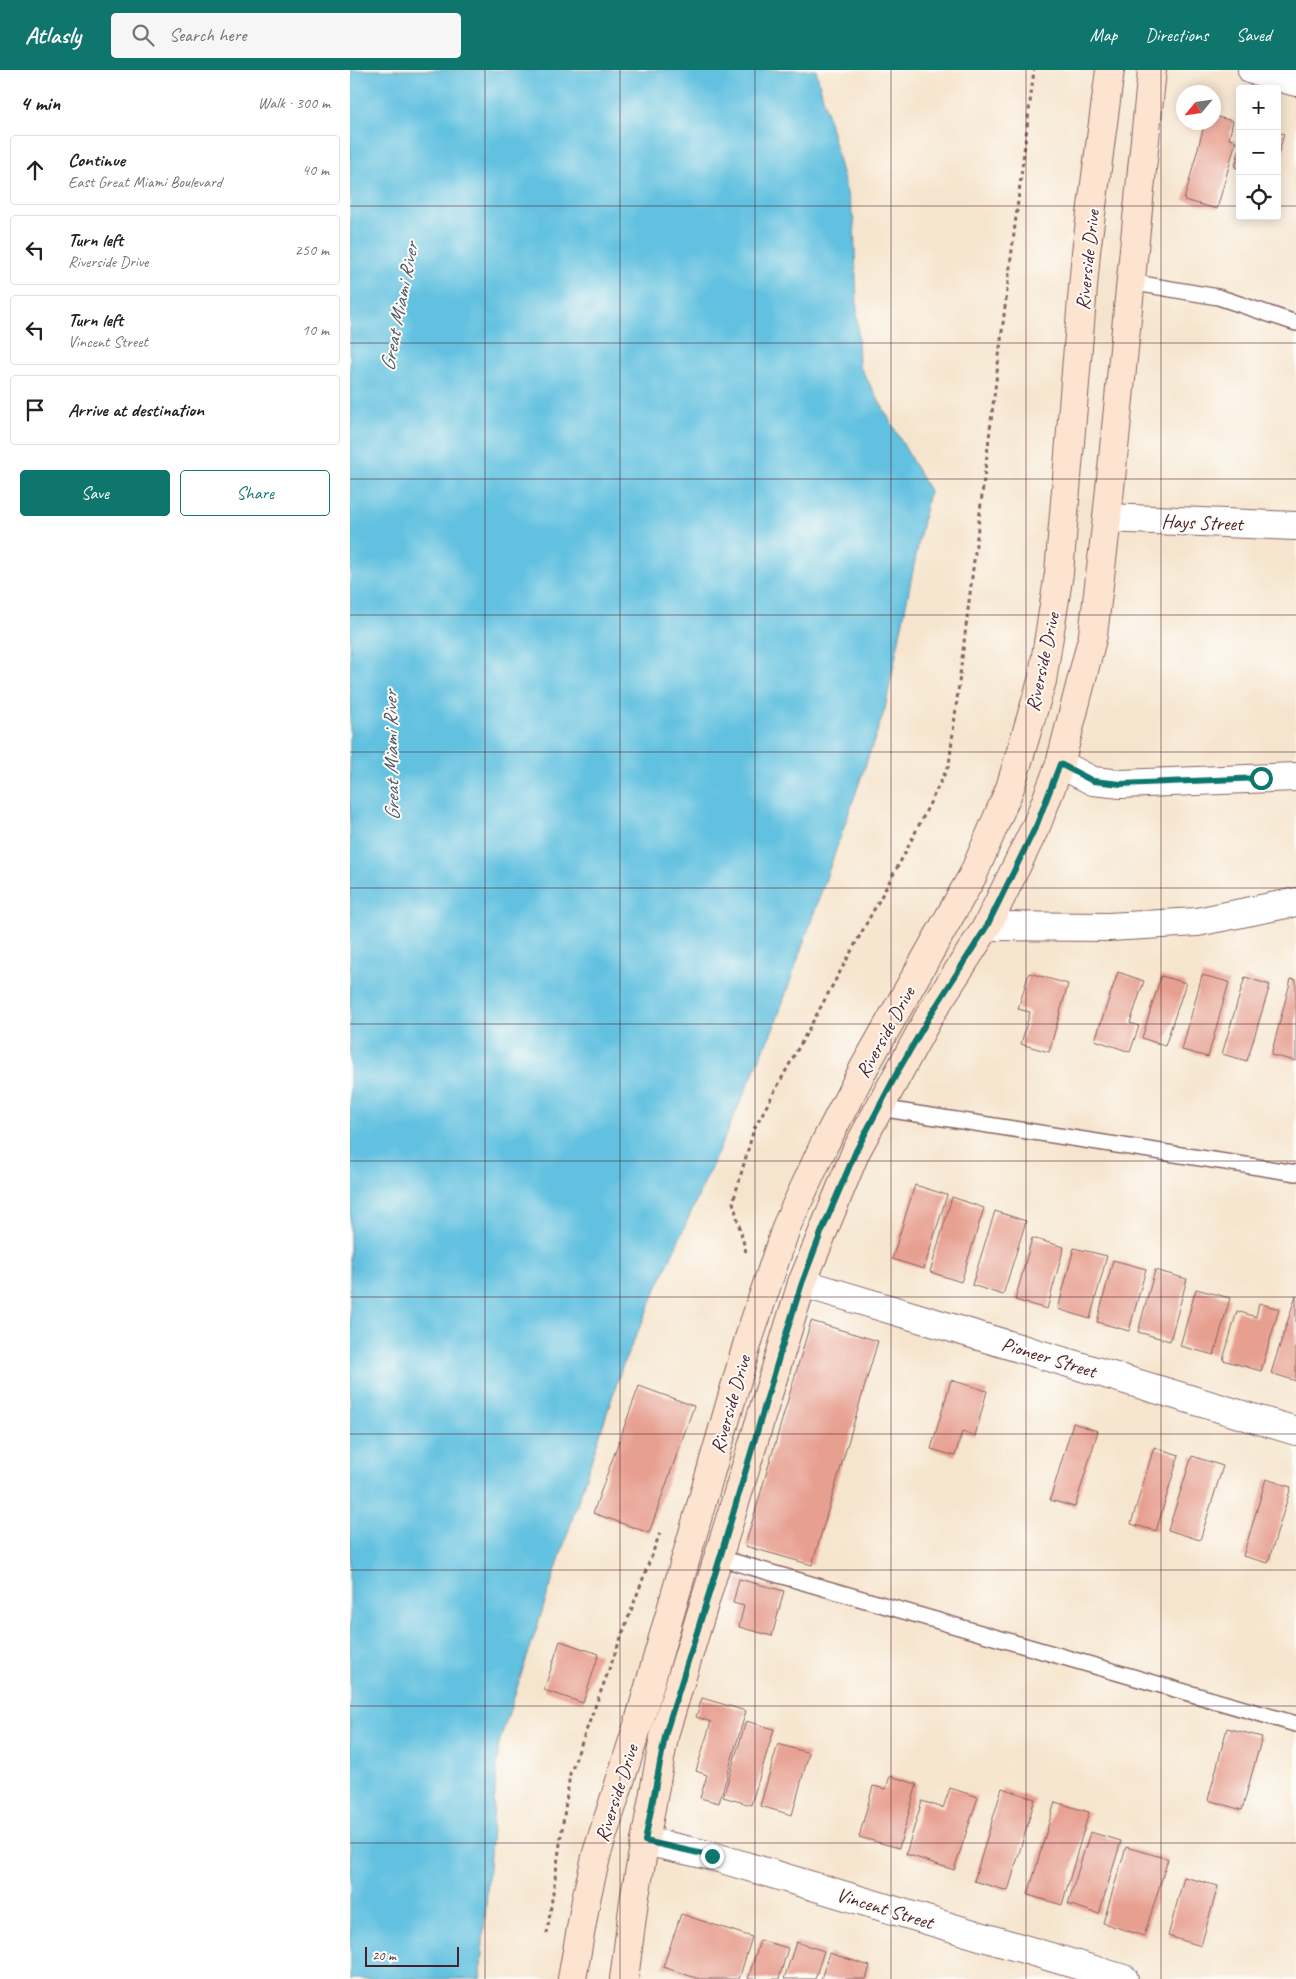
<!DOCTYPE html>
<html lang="en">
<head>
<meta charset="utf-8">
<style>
  :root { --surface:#fff; --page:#f6f6f6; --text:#202124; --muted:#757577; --line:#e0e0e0; --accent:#0f766e }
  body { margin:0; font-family:Caveat,sans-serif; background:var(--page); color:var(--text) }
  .controls { position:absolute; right:15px; top:15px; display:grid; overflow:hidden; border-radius:5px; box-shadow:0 2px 12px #0003 }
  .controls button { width:45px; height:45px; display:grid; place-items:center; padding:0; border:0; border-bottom:1px solid var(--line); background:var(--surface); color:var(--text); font:25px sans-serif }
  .compass { position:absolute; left:826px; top:15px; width:45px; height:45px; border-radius:50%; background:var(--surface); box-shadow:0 2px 12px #0003; rotate:241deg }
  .scale { position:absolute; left:15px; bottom:12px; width:94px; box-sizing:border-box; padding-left:5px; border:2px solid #4a1f2b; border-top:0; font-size:14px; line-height:18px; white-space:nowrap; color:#4a1f2b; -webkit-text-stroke:4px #fdfcf7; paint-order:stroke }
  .stop { position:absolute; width:15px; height:15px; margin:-11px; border:4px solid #0f766e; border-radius:50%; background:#fff }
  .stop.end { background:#0f766e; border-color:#fff; box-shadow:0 1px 5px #0008 }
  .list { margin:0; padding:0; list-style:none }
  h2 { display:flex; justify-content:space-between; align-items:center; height:65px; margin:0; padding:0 20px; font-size:21px }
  h2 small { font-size:16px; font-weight:400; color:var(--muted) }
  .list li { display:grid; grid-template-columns:32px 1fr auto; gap:15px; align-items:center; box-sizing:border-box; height:70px; margin:0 10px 10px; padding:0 10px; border:1px solid var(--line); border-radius:5px }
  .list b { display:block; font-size:19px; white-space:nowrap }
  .list p { margin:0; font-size:16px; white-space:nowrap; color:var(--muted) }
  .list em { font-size:16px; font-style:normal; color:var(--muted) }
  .actions { display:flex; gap:10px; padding:15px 20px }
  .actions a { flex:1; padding:11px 0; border:1px solid var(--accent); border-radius:5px; text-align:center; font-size:18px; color:var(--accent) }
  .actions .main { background:var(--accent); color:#fff }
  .icon { flex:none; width:28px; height:28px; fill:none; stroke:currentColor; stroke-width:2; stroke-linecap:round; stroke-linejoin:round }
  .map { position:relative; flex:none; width:946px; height:1909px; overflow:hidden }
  header { display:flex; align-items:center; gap:30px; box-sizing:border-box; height:70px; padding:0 25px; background:var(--accent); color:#fff }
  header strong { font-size:24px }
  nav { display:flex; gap:28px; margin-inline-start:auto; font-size:18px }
  .search { width:350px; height:45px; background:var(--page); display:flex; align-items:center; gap:12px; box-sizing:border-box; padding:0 18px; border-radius:5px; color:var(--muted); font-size:19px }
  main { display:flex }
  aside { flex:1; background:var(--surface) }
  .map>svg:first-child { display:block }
  .water { fill:#62c1e0; stroke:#567086 }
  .building { fill:#e79f90 }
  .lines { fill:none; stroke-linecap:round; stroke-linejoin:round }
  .service-casing { stroke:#866464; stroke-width:18 }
  .minor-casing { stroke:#866464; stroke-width:30 }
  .tertiary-casing { stroke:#866464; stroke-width:30 }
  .secondary-casing { stroke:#866464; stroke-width:30 }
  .path { stroke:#866464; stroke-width:3; stroke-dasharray:4 4; stroke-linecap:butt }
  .service { stroke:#fff; stroke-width:15 }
  .minor { stroke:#fff; stroke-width:28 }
  .tertiary { stroke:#fff; stroke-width:28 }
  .secondary { stroke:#fde4d1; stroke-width:28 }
  .route { stroke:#0f766e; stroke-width:6 }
  .grid { fill:none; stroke:#4a1f2b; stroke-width:1; stroke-opacity:0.55 }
  .labels { text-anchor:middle; stroke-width:4; stroke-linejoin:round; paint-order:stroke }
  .street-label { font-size:20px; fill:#4a1f2b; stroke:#fdfcf7 }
  .water-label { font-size:21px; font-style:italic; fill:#52586a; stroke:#fdfcf7 }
</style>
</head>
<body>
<header>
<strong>Atlasly</strong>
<div class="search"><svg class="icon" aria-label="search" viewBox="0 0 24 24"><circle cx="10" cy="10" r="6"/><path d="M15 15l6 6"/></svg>Search here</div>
<nav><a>Map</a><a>Directions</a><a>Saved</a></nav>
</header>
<main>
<aside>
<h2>4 min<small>Walk · 300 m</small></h2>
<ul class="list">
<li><svg class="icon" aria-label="ahead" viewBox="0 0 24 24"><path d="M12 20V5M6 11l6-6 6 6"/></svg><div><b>Continue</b><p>East Great Miami Boulevard</p></div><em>40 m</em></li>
<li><svg class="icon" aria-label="left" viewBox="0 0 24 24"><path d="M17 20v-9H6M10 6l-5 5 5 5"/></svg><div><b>Turn left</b><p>Riverside Drive</p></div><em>250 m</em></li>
<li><svg class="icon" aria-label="left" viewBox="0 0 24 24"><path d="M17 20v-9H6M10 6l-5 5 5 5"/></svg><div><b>Turn left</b><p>Vincent Street</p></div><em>10 m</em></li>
<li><svg class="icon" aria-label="arrive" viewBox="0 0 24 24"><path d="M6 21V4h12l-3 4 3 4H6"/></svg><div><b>Arrive at destination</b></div></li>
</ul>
<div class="actions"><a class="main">Save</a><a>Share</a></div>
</aside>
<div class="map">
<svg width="946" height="1909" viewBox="0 0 946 1909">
  <rect width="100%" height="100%" fill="#fdfcf7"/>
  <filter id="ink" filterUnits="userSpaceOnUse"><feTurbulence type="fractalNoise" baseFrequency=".02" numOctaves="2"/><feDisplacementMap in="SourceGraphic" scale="10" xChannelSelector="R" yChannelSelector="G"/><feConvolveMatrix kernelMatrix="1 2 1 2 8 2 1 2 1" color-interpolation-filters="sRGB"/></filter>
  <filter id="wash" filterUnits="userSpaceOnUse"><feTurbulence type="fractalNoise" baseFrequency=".0096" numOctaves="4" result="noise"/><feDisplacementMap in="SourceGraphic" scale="20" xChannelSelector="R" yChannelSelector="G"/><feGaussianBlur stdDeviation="1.12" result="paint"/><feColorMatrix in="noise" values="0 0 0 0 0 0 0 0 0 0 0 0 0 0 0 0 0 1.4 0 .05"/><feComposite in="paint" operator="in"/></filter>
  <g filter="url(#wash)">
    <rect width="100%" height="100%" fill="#f6e5ce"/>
    <polygon class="water" points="0,0 466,0 504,151 509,295 579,421 535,639 426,952 272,1297 149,1673 130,1909 0,1909"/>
    <g id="blocks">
      <g class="building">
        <polygon points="864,46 883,51 879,69 886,71 867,139 834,130 855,52 864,52"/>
        <polygon points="927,62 934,64 928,86 927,86"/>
        <polygon points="889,80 890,80 890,99 885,97"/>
        <polygon points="768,902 794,911 780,953 789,956 780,982 745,970"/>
        <polygon points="679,903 718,914 699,982 671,974 680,942 668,939"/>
        <polygon points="852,905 879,912 858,987 832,980"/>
        <polygon points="811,906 836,913 815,976 792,968"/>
        <polygon points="895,907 920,915 897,991 872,984"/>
        <polygon points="941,909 946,910 946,991 921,985"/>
        <polygon points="565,1115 597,1125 574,1199 542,1189"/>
        <polygon points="602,1127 634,1138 611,1212 580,1202"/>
        <polygon points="645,1141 676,1151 653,1225 622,1215"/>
        <polygon points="682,1168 714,1177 697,1239 665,1230"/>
        <polygon points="724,1178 757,1186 740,1249 708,1239"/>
        <polygon points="763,1190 796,1199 779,1261 747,1252"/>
        <polygon points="805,1200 837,1209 820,1271 788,1262"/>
        <polygon points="846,1219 880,1228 864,1285 830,1276"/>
        <polygon points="946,1225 946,1311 921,1303"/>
        <polygon points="909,1233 929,1239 911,1301 873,1290 887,1241 906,1247"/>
        <polygon points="461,1251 528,1271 462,1495 395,1476"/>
        <polygon points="601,1310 637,1321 625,1366 612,1362 605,1386 581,1379"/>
        <polygon points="289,1316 344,1336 299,1463 243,1443"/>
        <polygon points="723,1353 748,1361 725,1437 700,1430"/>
        <polygon points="804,1377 829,1385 806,1461 781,1454"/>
        <polygon points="842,1386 873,1396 850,1470 818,1460"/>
        <polygon points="916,1409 941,1417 918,1493 893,1486"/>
        <polygon points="389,1509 434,1521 422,1566 389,1557 394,1536 383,1533"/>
        <polygon points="210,1571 249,1584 233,1633 194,1620"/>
        <polygon points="352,1628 396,1641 369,1733 350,1728 357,1705 346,1701 361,1652 346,1647"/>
        <polygon points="396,1651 424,1659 401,1735 373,1727"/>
        <polygon points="877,1658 912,1667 892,1740 858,1730"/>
        <polygon points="428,1674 459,1683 442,1745 410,1736"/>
        <polygon points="540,1706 567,1714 549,1778 509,1767 523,1716 536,1719"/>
        <polygon points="600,1718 628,1727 604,1800 556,1784 572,1731 593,1738"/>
        <polygon points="652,1718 685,1729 658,1821 624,1811"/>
        <polygon points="705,1732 739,1742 712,1835 678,1825"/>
        <polygon points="740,1762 771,1771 749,1844 718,1834"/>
        <polygon points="776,1777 818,1789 794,1866 753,1853"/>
        <polygon points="834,1807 868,1816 851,1876 818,1866"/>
        <polygon points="331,1844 402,1867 389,1909 349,1909 313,1897"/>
        <polygon points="410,1870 438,1878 429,1909 398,1909"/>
        <polygon points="446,1872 474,1881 465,1909 434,1909"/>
        <polygon points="479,1883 520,1896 516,1909 471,1909"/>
      </g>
    </g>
  </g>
  <g filter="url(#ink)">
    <use href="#blocks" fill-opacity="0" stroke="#866464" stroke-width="1"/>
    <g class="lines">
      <defs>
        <g id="service">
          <polyline points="780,212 868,227 946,253"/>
          <polyline points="529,1038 946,1103"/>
          <polyline points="370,1488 946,1654"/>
        </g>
        <g id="minor">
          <polyline points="902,0 946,12"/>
          <polyline points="757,448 946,456"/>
          <polyline points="452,1213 946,1361"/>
          <polyline points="295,1771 362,1786 774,1909"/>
        </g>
        <g id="tertiary">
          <polyline points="710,694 743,711 771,714 946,707"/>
          <polyline points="637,856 759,857 847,852 946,832"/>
        </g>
        <g id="secondary">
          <polyline points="222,1909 237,1825 247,1783 288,1655 399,1268 437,1155 474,1075 515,996 623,805 660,718 692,611 709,503 736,182 760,0"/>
          <polyline points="274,1909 284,1831 315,1662 452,1213 506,1081 581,943 637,856 687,754 710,694 743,565 757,448 802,0"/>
        </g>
      </defs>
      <use href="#service" class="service-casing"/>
      <use href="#minor" class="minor-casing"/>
      <use href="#tertiary" class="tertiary-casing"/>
      <use href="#secondary" class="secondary-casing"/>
      <g class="path">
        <polyline points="396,1182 383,1132 404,1059 555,783 599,695 684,0"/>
        <polyline points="197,1864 220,1704 310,1463"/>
      </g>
      <use href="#service" class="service"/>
      <use href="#minor" class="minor"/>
      <use href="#tertiary" class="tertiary"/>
      <use href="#secondary" class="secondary"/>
    </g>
  </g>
  <g class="lines" filter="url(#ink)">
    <polyline class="route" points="362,1786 295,1771 316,1662 370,1488 432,1277 452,1213 471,1163 506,1081 548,1001 581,944 637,856 687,754 710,694 743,711 771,714 911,708"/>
  </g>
  <path class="grid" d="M135,0V1909M270,0V1909M405,0V1909M541,0V1909M676,0V1909M811,0V1909M0,136H890M927,136H946M0,273H946M0,409H946M0,545H946M0,682H946M0,818H946M0,954H946M0,1091H946M0,1227H946M0,1364H946M0,1500H946M0,1636H946M0,1773H946"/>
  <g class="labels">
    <g class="street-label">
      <text transform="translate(737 190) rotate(-84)" y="7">Riverside Drive</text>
      <text transform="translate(852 452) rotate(2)" y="7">Hays Street</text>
      <text transform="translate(692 592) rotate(-78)" y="7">Riverside Drive</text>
      <text transform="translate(535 962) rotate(-61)" y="7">Riverside Drive</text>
      <text transform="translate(699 1287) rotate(17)" y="7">Pioneer Street</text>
      <text transform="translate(380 1334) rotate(-74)" y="7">Riverside Drive</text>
      <text transform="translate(266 1723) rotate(-72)" y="7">Riverside Drive</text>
      <text transform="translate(535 1838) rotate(17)" y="7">Vincent Street</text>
    </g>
    <g class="water-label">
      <text transform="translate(49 237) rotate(-79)" y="7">Great Miami River</text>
      <text transform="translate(41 686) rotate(-91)" y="7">Great Miami River</text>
    </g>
  </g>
</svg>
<div class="controls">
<button>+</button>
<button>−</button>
<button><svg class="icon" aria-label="locate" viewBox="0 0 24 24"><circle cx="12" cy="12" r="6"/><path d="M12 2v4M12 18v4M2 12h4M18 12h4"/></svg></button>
</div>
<svg class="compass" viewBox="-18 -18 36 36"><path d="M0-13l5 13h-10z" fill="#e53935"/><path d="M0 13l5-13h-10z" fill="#757577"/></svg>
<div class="scale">20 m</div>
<div class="stop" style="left:911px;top:708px"></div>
<div class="stop end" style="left:362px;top:1786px"></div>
</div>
</main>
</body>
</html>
